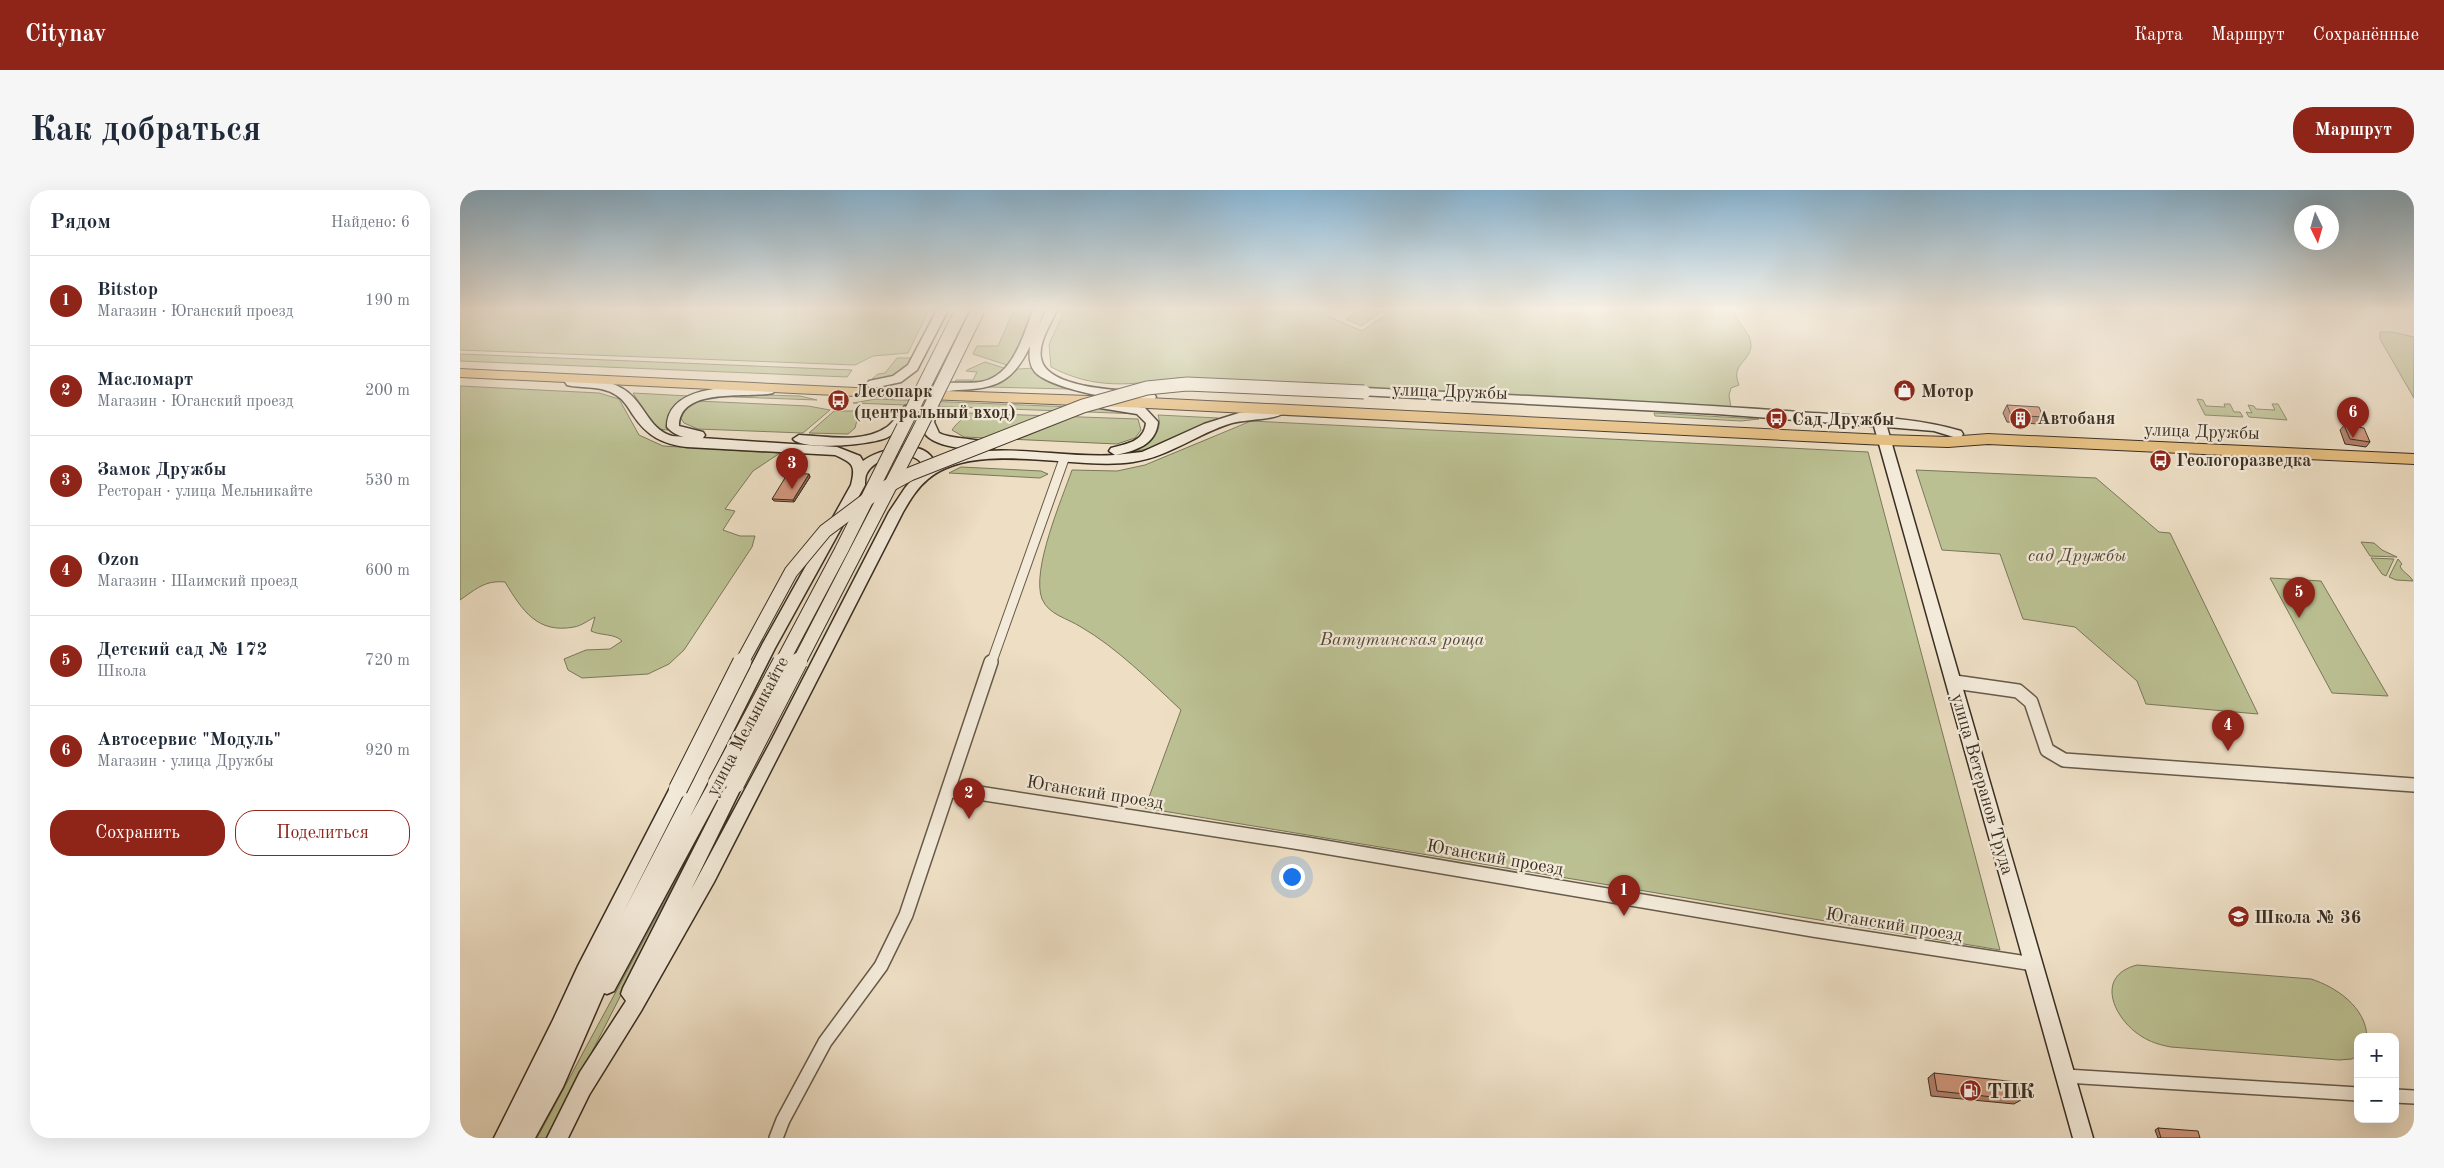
<!DOCTYPE html>
<html lang="ru">
<head>
<meta charset="utf-8">
<style>
  :root { --surface:#fff; --page:#f6f6f7; --text:#1f2937; --muted:#747a83; --line:#e0e1e3; --accent:#8f2418 }
  body { margin:0; font-family:"Old Standard TT",serif; background:var(--page); color:var(--text) }
  .controls { position:absolute; right:15px; bottom:15px; display:grid; overflow:hidden; border-radius:10px; box-shadow:0 5px 20px #0002 }
  .controls button { width:45px; height:45px; display:grid; place-items:center; padding:0; border:0; border-bottom:1px solid var(--line); background:var(--surface); color:var(--text); font:25px sans-serif }
  .compass { position:absolute; left:1834px; top:15px; width:45px; height:45px; border-radius:50%; background:var(--surface); box-shadow:0 5px 20px #0002; rotate:175deg }
  .you { position:absolute; left:831px; top:686px; width:18px; height:18px; margin:-12px; border:4px solid #fff; border-radius:50%; background:#1a73e8; box-shadow:0 0 0 8px #1a73e833 }
  .badge { display:grid; place-items:center; width:32px; height:32px; border-radius:50%; background:var(--accent); color:#fff; font-size:16px; font-weight:700 }
  .pin { position:absolute; translate:-50% -41px; filter:drop-shadow(0 1px 2px #0008) }
  .pin::after { content:''; position:absolute; top:26px; width:18px; height:15px; background:inherit; clip-path:polygon(0 0,100% 0,50% 100%) }
  .list { margin:0; padding:0; list-style:none }
  h2 { display:flex; justify-content:space-between; align-items:center; height:65px; margin:0; padding:0 20px; font-size:21px }
  h2 small { font-size:16px; font-weight:400; color:var(--muted) }
  .list li { display:grid; grid-template-columns:32px 1fr auto; gap:15px; align-items:center; box-sizing:border-box; height:90px; padding:0 20px; border-top:1px solid var(--line) }
  .list b { display:block; font-size:19px; white-space:nowrap }
  .list p { margin:0; font-size:16px; white-space:nowrap; color:var(--muted) }
  .list em { font-size:16px; font-style:normal; color:var(--muted) }
  .actions { display:flex; gap:10px; padding:15px 20px }
  .actions a { flex:1; padding:11px 0; border:1px solid var(--accent); border-radius:20px; text-align:center; font-size:18px; color:var(--accent) }
  .actions .main { background:var(--accent); color:#fff }
  .map { position:relative; flex:none; width:1954px; height:948px; overflow:hidden; border-radius:20px }
  header { display:flex; align-items:center; gap:30px; box-sizing:border-box; height:70px; padding:0 25px; background:var(--accent); color:#fff }
  header strong { font-size:24px }
  nav { display:flex; gap:28px; margin-inline-start:auto; font-size:18px }
  .intro { display:flex; align-items:center; justify-content:space-between; box-sizing:border-box; height:120px; padding:0 30px }
  h1 { margin:0; font-size:35px }
  .button { padding:12px 22px; border-radius:20px; background:var(--accent); color:#fff; font-size:18px; font-weight:700 }
  main { display:flex; gap:30px; padding:0 30px }
  aside { flex:1; background:var(--surface); border-radius:20px; box-shadow:0 5px 20px #0002 }
  .map>svg:first-child { display:block }
  .green { fill:#bbc092; stroke:#7a775a }
  .lines { fill:none; stroke-linecap:round; stroke-linejoin:round }
  .street-far1-casing { stroke:#675a4a; stroke-width:11 }
  .street-casing { stroke:#675a4a; stroke-width:16 }
  .secondary-casing { stroke:#3a2e22; stroke-width:3 }
  .primary-casing { stroke:#3a2e22; stroke-width:2 }
  .street-far1 { stroke:#f3ead9; stroke-width:9 }
  .street { stroke:#f3ead9; stroke-width:13 }
  .secondary { fill:#f3ead9; fill-rule:evenodd }
  .primary { fill:#e6bf82; fill-rule:evenodd }
  .secondary-bridge-far1-casing { stroke:#3a2e22; stroke-width:15; stroke-linecap:butt }
  .secondary-bridge-casing { stroke:#3a2e22; stroke-width:20; stroke-linecap:butt }
  .secondary-bridge-far1 { stroke:#f3ead9; stroke-width:13 }
  .secondary-bridge { stroke:#f3ead9; stroke-width:18 }
  .wall { fill:#b3806a; stroke:#3a2e22 }
  .shaded-wall { fill:#926856; stroke:#3a2e22 }
  .building { fill:#d0957b; stroke:#3a2e22 }
  .labels { text-anchor:middle; stroke-width:4.5; stroke-linejoin:round; paint-order:stroke }
  .poi-label { font-size:18px; font-weight:bold; fill:#3a2e22; stroke:#f3ead9; text-anchor:start }
  .street-label { font-size:18px; fill:#3a2e22; stroke:#f3ead9 }
  .park-label { font-size:18px; font-style:italic; fill:#544b38; stroke:#f3ead9 }
  .near-poi-label { font-size:21px; font-weight:bold; fill:#3a2e22; stroke:#f3ead9; text-anchor:start }
</style>
</head>
<body>
<header>
<strong>Citynav</strong>
<nav><a>Карта</a><a>Маршрут</a><a>Сохранённые</a></nav>
</header>
<div class="intro"><h1>Как добраться</h1><a class="button">Маршрут</a></div>
<main>
<aside>
<h2>Рядом<small>Найдено: 6</small></h2>
<ul class="list">
<li><span class="badge">1</span><div><b>Bitstop</b><p>Магазин · Юганский проезд</p></div><em>190 m</em></li>
<li><span class="badge">2</span><div><b>Масломарт</b><p>Магазин · Юганский проезд</p></div><em>200 m</em></li>
<li><span class="badge">3</span><div><b>Замок Дружбы</b><p>Ресторан · улица Мельникайте</p></div><em>530 m</em></li>
<li><span class="badge">4</span><div><b>Ozon</b><p>Магазин · Шаимский проезд</p></div><em>600 m</em></li>
<li><span class="badge">5</span><div><b>Детский сад № 172</b><p>Школа</p></div><em>720 m</em></li>
<li><span class="badge">6</span><div><b>Автосервис &quot;Модуль&quot;</b><p>Магазин · улица Дружбы</p></div><em>920 m</em></li>
</ul>
<div class="actions"><a class="main">Сохранить</a><a>Поделиться</a></div>
</aside>
<div class="map">
<svg width="1954" height="948" viewBox="0 0 1954 948">
  <rect width="100%" height="100%" fill="#eddec4"/>
  <filter id="stains"><feTurbulence type="fractalNoise" baseFrequency=".004" numOctaves="4"/><feColorMatrix values="0 0 0 0 .2 0 0 0 0 .09 0 0 0 0 .02 0 0 0 .5 -.17"/></filter>
  <radialGradient id="worn" r=".72"><stop offset=".6" stop-color="#630" stop-opacity="0"/><stop offset="1" stop-color="#630" stop-opacity=".3"/></radialGradient>
  <g class="green">
    <polygon points="0,120 469,120 448,163 413,166 395,175 0,160"/>
    <polygon points="554,120 574,120 550,176 513,164 517,156 538,156"/>
    <path d="M605,120H853L902,141L933,120H1274C1276,133 1292,143 1291,156C1290,172 1270,174 1279,195L1271,198L1269,205L1271,218L719,188C671,195 635,200 591,177L589,154Z"/>
    <polygon points="899,120 924,120 901,136 886,129"/>
    <polygon points="1920,142 1932,142 1954,147 1954,208 1920,149"/>
    <polygon points="0,164 392,180 387,187 0,171"/>
    <path d="M437,168H453C446,182 428,191 412,189L418,184L425,183Z"/>
    <polygon points="525,172 547,179 525,191 494,193 496,190 513,190 517,182 506,181 507,180"/>
    <polygon points="574,178 588,192 608,199 528,197 548,188 558,179"/>
    <path d="M0,196L139,203L159,209L179,245L203,256L320,263L293,281L265,319L275,321L263,340L280,346H295L292,357L224,460L209,474L188,484L122,488L108,480L104,469L126,460L150,459L162,451C154,443 141,446 131,441L135,427C129,430 121,436 114,437C77,444 62,420 45,392C25,390 16,399 0,410Z"/>
    <path d="M173,203L229,206C215,215 206,224 208,240L196,239Z"/>
    <polygon points="267,204 340,206 357,210 247,206"/>
    <polygon points="416,209 661,219 680,224 393,213"/>
    <polygon points="1737,209 1743,210 1746,216 1765,217 1764,214 1770,214 1774,222 1780,222 1783,227 1745,225"/>
    <polygon points="237,211 348,216 370,220 343,243 238,239 224,233 220,227 226,218"/>
    <polygon points="1812,214 1818,214 1827,230 1789,227 1786,222 1792,223 1788,215 1794,216 1796,219 1815,220"/>
    <polygon points="374,221 397,221 393,226 397,230 395,238 388,244 349,243"/>
    <path d="M507,223L678,229L681,240L675,248L657,254L504,247L492,240C497,232 503,230 507,223Z"/>
    <polygon points="1194,223 1299,229 1281,231 1195,226"/>
    <path d="M698,225L758,228L700,256L673,262C687,254 704,244 698,225Z"/>
    <path d="M791,231L1408,262L1540,760L685,618L721,520C691,492 656,457 621,437C607,428 589,425 582,409C571,380 602,309 612,280L657,281L685,275Z"/>
    <polygon points="501,277 581,281 588,284 580,288 489,283"/>
    <polygon points="1456,280 1636,288 1699,342 1710,343 1798,524 1686,514 1677,491 1615,437 1563,429 1540,364 1482,360"/>
    <polygon points="1901,352 1914,353 1922,360 1937,367 1910,366"/>
    <polygon points="1911,368 1934,369 1926,386 1922,384"/>
    <path d="M1938,369L1942,374L1940,376C1942,382 1950,385 1953,391L1936,390L1929,387Z"/>
    <polygon points="1810,388 1861,391 1928,506 1872,503"/>
    <polygon points="240,646 242,646 88,948 77,948"/>
    <path d="M1677,775L1851,789C1876,797 1906,817 1907,847H1898V865L1892,869L1879,870L1711,857C1700,855 1690,852 1681,846C1654,829 1634,786 1677,775Z"/>
  </g>
  <g class="lines">
    <defs>
      <polyline id="street-far1" points="531,474 604,269"/>
      <g id="street">
        <polyline points="1495,492 1558,501 1571,512 1587,560 1604,570 1954,595"/>
        <polyline points="489,601 512,602 847,654 1353,740 1574,774"/>
        <polyline points="1606,886 1898,904"/>
        <polyline points="1935,906 1954,907"/>
        <polyline points="316,948 323,930 365,852 421,776 446,725 531,472"/>
      </g>
      <g id="secondary">
        <polygon points="477,120 488,120 457,180 441,192 413,198 409,197 407,194 409,191 433,186 448,175"/>
        <path d="M573,120H584L579,135L586,120H597C591,134 578,152 581,168C586,200 665,200 690,203L694,204L696,207L694,210C673,215 590,199 575,182C569,175 569,165 570,156C553,192 536,199 497,200C488,201 478,203 470,201L468,198L470,195C486,191 504,194 520,192C553,187 563,146 573,120Z"/>
        <path d="M111,188C133,189 158,190 174,208C187,222 192,240 212,246L377,257L400,266L403,271C420,259 464,246 475,273C533,248 595,269 655,265L649,261L651,258C666,254 684,252 686,233L677,224L640,218L638,215L640,212L644,211L685,218L698,232C696,255 675,261 655,265L682,262L744,234L779,223L817,219L823,223C819,229 782,230 772,233C738,243 709,267 673,272C615,281 516,249 468,289C457,298 450,310 443,322L254,692L181,821L129,905L108,948H87L120,882L166,811L161,804L163,798L269,589L275,587L281,589L283,594L231,700L311,551L429,322L445,298L463,276C454,256 415,267 407,283C405,286 405,291 405,295L315,458L230,627L251,589L257,587L263,589L265,594L263,599L154,801L147,804L144,803L103,897L75,948H34L93,830L118,776L212,594L218,592L224,594L226,599L163,723L303,453L391,295C396,275 393,273 375,265L227,257C202,254 187,246 173,225C168,217 164,210 156,205C141,195 123,199 107,195L105,192L107,189Z"/>
        <path d="M309,196L313,197L315,200L313,203C290,209 219,196 219,236L243,242L245,245L243,248C232,251 214,246 207,237C207,193 279,197 309,196Z"/>
        <path d="M904,198C1045,205 1186,211 1326,221C1382,226 1449,225 1501,241L1503,244L1501,247L1497,248L1474,241L1427,237L1633,948H1613L1414,236L1257,224L900,205L898,202L900,199Z"/>
        <path d="M472,213L478,217L474,232L479,243C492,250 531,249 536,255L534,258C519,262 469,258 463,240C460,231 465,225 466,217Z"/>
        <path d="M449,215L455,219C448,230 440,241 428,247C414,255 342,261 333,249L339,245C367,246 402,254 427,237C434,232 439,223 445,216Z"/>
      </g>
      <polygon id="primary" points="0,179 396,198 688,208 1425,245 1488,247 1528,244 1954,264 1954,274 1528,254 1488,257 1425,255 688,218 396,206 0,187"/>
    </defs>
    <use href="#street-far1" class="street-far1-casing"/>
    <use href="#street" class="street-casing"/>
    <use href="#secondary" class="secondary-casing"/>
    <use href="#primary" class="primary-casing"/>
    <use href="#street-far1" class="street-far1"/>
    <use href="#street" class="street"/>
    <use href="#secondary" class="secondary"/>
    <use href="#primary" class="primary"/>
    <defs>
      <g id="secondary-bridge-far1">
        <polyline points="281,474 331,382 365,341 417,302 450,284 623,216 687,198 727,194 904,202"/>
        <polyline points="321,474 381,361 502,120"/>
        <polyline points="338,474 459,240 518,120"/>
      </g>
      <g id="secondary-bridge">
        <polyline points="257,594 322,472"/>
        <polyline points="275,594 338,472"/>
        <polyline points="218,599 282,472"/>
      </g>
    </defs>
    <use href="#secondary-bridge-far1" class="secondary-bridge-far1-casing"/>
    <use href="#secondary-bridge" class="secondary-bridge-casing"/>
    <use href="#secondary-bridge-far1" class="secondary-bridge-far1"/>
    <use href="#secondary-bridge" class="secondary-bridge"/>
  </g>
  <g class="wall">
    <polygon points="1547,215 1583,227 1579,234 1547,232 1543,223"/>
    <polygon points="1884,235 1910,252 1906,257 1885,254 1880,240"/>
    <polygon points="349,284 350,287 334,312 314,311 312,309"/>
    <polygon points="1474,883 1561,910 1554,914 1471,906 1468,888"/>
    <polygon points="1698,938 1740,948 1698,948 1695,940"/>
  </g>
  <polygon class="shaded-wall" points="349,284 350,287 334,312 333,310"/>
  <g class="building">
    <polygon points="1547,215 1579,217 1583,227 1551,225"/>
    <polygon points="1884,235 1904,238 1910,252 1890,249"/>
    <polygon points="328,283 349,284 333,310 312,309"/>
    <polygon points="1474,883 1557,892 1561,910 1477,901"/>
    <polygon points="1698,938 1738,941 1740,948 1701,948"/>
  </g>
  <linearGradient id="sky" x2="0" y2="1"><stop stop-color="#89b7d6"/><stop offset="0.47" stop-color="#f7f0e4"/><stop offset="1" stop-color="#f7f0e4" stop-opacity="0"/></linearGradient>
  <rect width="1954" height="253" fill="url(#sky)"/>
  <defs>
    <symbol id="shop-disc" viewBox="-11 -11 22 22"><circle r="9.5" fill="#8f2418" stroke="#f3ead9"/><path d="M-5-2.5h2.3a2.7 3.5 0 0 1 5.4 0H5L5.5 6h-11ZM-1.5-2.5h3a1.5 2.3 0 0 0-3 0Z" fill="#fff"/></symbol>
    <symbol id="bus-disc" viewBox="-11 -11 22 22"><circle r="9.5" fill="#8f2418" stroke="#f3ead9"/><path d="M-5-6H5V4H4V6H2V4H-2V6H-4V4H-5ZM-3.5-4V0h7V-4ZM-3.5 1.2v1.5H-2V1.2ZM2 1.2v1.5H3.5V1.2Z" fill="#fff"/></symbol>
    <symbol id="building-disc" viewBox="-11 -11 22 22"><circle r="9.5" fill="#8f2418" stroke="#f3ead9"/><path d="M-4-6H4V6H1V3H-1V6H-4ZM-2.5-4.3h1.7v1.8h-1.7ZM.8-4.3h1.7v1.8H.8ZM-2.5-1h1.7V.8h-1.7ZM.8-1h1.7V.8H.8Z" fill="#fff"/></symbol>
    <symbol id="school-disc" viewBox="-11 -11 22 22"><circle r="9.5" fill="#8f2418" stroke="#f3ead9"/><path d="M0-5L7-2L0 1L-7-2ZM-4 1L0 2.5L4 1V4Q0 6-4 4Z" fill="#fff"/></symbol>
    <symbol id="fuel-disc" viewBox="-11 -11 22 22"><circle r="9.5" fill="#8f2418" stroke="#f3ead9"/><path d="M-5.5-6h7V0h2V4h1.3V-2.5L3-4.5l.8-.8L6-3V5H2.5V1h-1V6h-7ZM-4.2-4.7v3.2H.2V-4.7Z" fill="#fff"/></symbol>
  </defs>
  <g fill-rule="evenodd">
    <use href="#shop-disc" x="1432" y="188" width="25" height="25"/>
    <use href="#bus-disc" x="366" y="198" width="25" height="25"/>
    <use href="#building-disc" x="1548" y="216" width="25" height="25"/>
    <use href="#bus-disc" x="1304" y="216" width="25" height="25"/>
    <use href="#bus-disc" x="1688" y="258" width="25" height="25"/>
    <use href="#school-disc" x="1766" y="714" width="25" height="25"/>
    <use href="#fuel-disc" x="1498" y="888" width="25" height="25"/>
  </g>
  <g class="labels">
    <g class="poi-label">
      <text x="394" y="207">Лесопарк<tspan x="394" dy="21">(центральный вход)</tspan></text>
      <text x="1461" y="207">Мотор</text>
      <text x="1577" y="234">Автобаня</text>
      <text x="1332" y="235">Сад Дружбы</text>
      <text x="1716" y="276">Геологоразведка</text>
      <text x="1794" y="733">Школа № 36</text>
    </g>
    <g class="street-label">
      <text transform="translate(990 201) rotate(2)" y="6">улица Дружбы</text>
      <text transform="translate(1742 241) rotate(2)" y="6">улица Дружбы</text>
      <text transform="translate(287 536) rotate(-62)" y="6">улица Мельникайте</text>
      <text transform="translate(1523 594) rotate(74)" y="6">улица Ветеранов Труда</text>
      <text transform="translate(635 602) rotate(9)" y="6">Юганский проезд</text>
      <text transform="translate(1035 667) rotate(10)" y="6">Юганский проезд</text>
      <text transform="translate(1434 734) rotate(9)" y="6">Юганский проезд</text>
    </g>
    <g class="park-label">
      <text x="1617" y="371">сад Дружбы</text>
      <text x="942" y="455">Ватутинская роща</text>
    </g>
    <g class="near-poi-label">
      <text x="1527" y="908">ТПК</text>
    </g>
  </g>
  <rect width="100%" height="100%" filter="url(#stains)"/>
  <rect width="100%" height="100%" fill="url(#worn)"/>
</svg>
<div class="controls">
<button>+</button>
<button>−</button>
</div>
<svg class="compass" viewBox="-18 -18 36 36"><path d="M0-13l5 13h-10z" fill="#e53935"/><path d="M0 13l5-13h-10z" fill="#747a83"/></svg>
<div class="you"></div>
<div class="pin badge" style="left:1164px;top:726px">1</div>
<div class="pin badge" style="left:509px;top:629px">2</div>
<div class="pin badge" style="left:332px;top:299px">3</div>
<div class="pin badge" style="left:1768px;top:561px">4</div>
<div class="pin badge" style="left:1839px;top:428px">5</div>
<div class="pin badge" style="left:1893px;top:248px">6</div>
</div>
</main>
</body>
</html>
